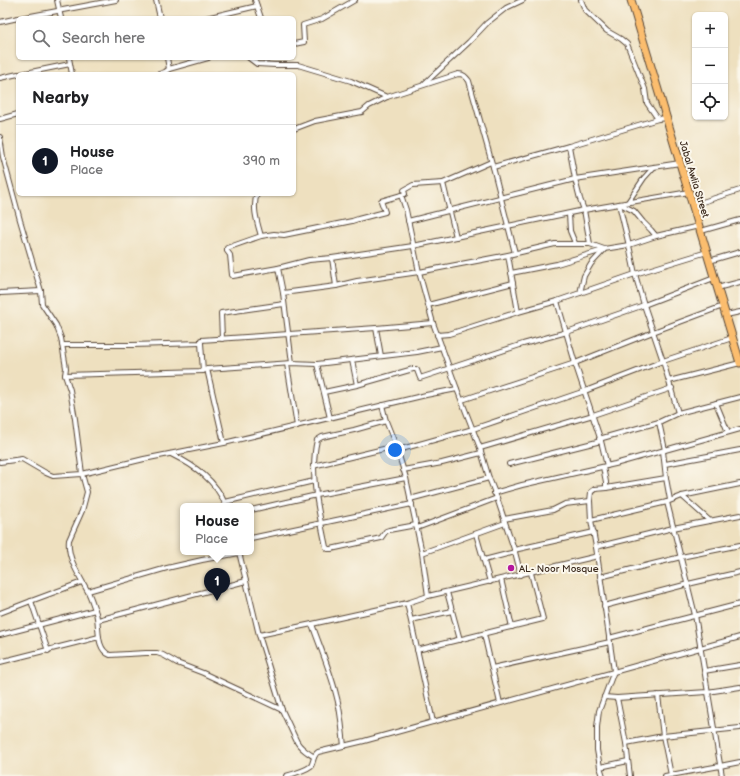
<!DOCTYPE html>
<html lang="en">
<head>
<meta charset="utf-8">
<style>
  :root { --surface:#fff; --page:#f2f2f2; --text:#202124; --muted:#757577; --line:#e0e0e0; --accent:#111827 }
  body { margin:0; font-family:"Balsamiq Sans",sans-serif; background:var(--page); color:var(--text) }
  .controls { position:absolute; right:12px; top:12px; display:grid; overflow:hidden; border-radius:6px; box-shadow:0 1px 3px #0004 }
  .controls button { width:36px; height:36px; display:grid; place-items:center; padding:0; border:0; border-bottom:1px solid var(--line); background:var(--surface); color:var(--text); font:20px sans-serif }
  .you { position:absolute; left:395px; top:450px; width:14px; height:14px; margin:-10px; border:3px solid #fff; border-radius:50%; background:#1a73e8; box-shadow:0 0 0 6px #1a73e833 }
  .badge { display:grid; place-items:center; width:26px; height:26px; border-radius:50%; background:var(--accent); color:#fff; font-size:13px; font-weight:700 }
  .pin { position:absolute; translate:-50% -33px; filter:drop-shadow(0 1px 2px #0008) }
  .pin::after { content:''; position:absolute; top:21px; width:14px; height:12px; background:inherit; clip-path:polygon(0 0,100% 0,50% 100%) }
  .popup { position:absolute; left:180px; top:503px; width:74px; height:52px; box-sizing:border-box; display:grid; place-content:center; border-radius:6px; background:var(--surface); filter:drop-shadow(0 1px 3px #0005); font-size:13px; white-space:nowrap; color:var(--muted) }
  .popup b { font-size:15px; color:var(--text) }
  .popup::after { content:''; position:absolute; left:50%; top:100%; margin-left:-8px; border:8px solid transparent; border-top-color:var(--surface) }
  .list { margin:0; padding:0; list-style:none }
  h2 { display:flex; justify-content:space-between; align-items:center; height:52px; margin:0; padding:0 16px; font-size:17px }
  h2 small { font-size:13px; font-weight:400; color:var(--muted) }
  .list li { display:grid; grid-template-columns:26px 1fr auto; gap:12px; align-items:center; box-sizing:border-box; height:72px; padding:0 16px; border-top:1px solid var(--line) }
  .list b { display:block; font-size:15px; white-space:nowrap }
  .list p { margin:0; font-size:13px; white-space:nowrap; color:var(--muted) }
  .list em { font-size:13px; font-style:normal; color:var(--muted) }
  .icon { flex:none; width:22px; height:22px; fill:none; stroke:currentColor; stroke-width:2; stroke-linecap:round; stroke-linejoin:round }
  .map { position:relative; flex:none; width:740px; height:776px; overflow:hidden }
  .search { position:absolute; background:var(--surface); box-shadow:0 1px 3px #0004; left:16px; top:16px; width:280px; height:44px; display:flex; align-items:center; gap:10px; box-sizing:border-box; padding:0 14px; border-radius:6px; color:var(--muted); font-size:15px }
  .panel { position:absolute; background:var(--surface); box-shadow:0 1px 3px #0004; left:16px; top:72px; width:280px; height:124px; border-radius:6px }
  .map>svg:first-child { display:block }
  .lines { fill:none; stroke-linecap:round; stroke-linejoin:round }
  .street-casing { stroke:#564536; stroke-width:6 }
  .highway-casing { stroke:#564536; stroke-width:9 }
  .street { stroke:#fff; stroke-width:4 }
  .highway { stroke:#fbbd6e; stroke-width:7 }
  .poi-dot { fill:#b5179e; stroke:#fbf7ec; stroke-width:1.5 }
  .labels { text-anchor:middle; stroke-width:4; stroke-linejoin:round; paint-order:stroke }
  .street-label { font-size:10px; fill:#3b2a1e; stroke:#fbf7ec }
  .poi-label { font-size:10px; fill:#3b2a1e; stroke:#fbf7ec; text-anchor:start }
</style>
</head>
<body>
<div class="map">
<svg width="740" height="776" viewBox="0 0 740 776">
  <rect width="100%" height="100%" fill="#fbf7ec"/>
  <filter id="ink" filterUnits="userSpaceOnUse"><feTurbulence type="fractalNoise" baseFrequency=".025" numOctaves="2"/><feDisplacementMap in="SourceGraphic" scale="8" xChannelSelector="R" yChannelSelector="G"/><feConvolveMatrix kernelMatrix="1 2 1 2 8 2 1 2 1" color-interpolation-filters="sRGB"/></filter>
  <filter id="wash" filterUnits="userSpaceOnUse"><feTurbulence type="fractalNoise" baseFrequency=".012" numOctaves="4" result="noise"/><feDisplacementMap in="SourceGraphic" scale="16" xChannelSelector="R" yChannelSelector="G"/><feGaussianBlur stdDeviation="0.9" result="paint"/><feColorMatrix in="noise" values="0 0 0 0 0 0 0 0 0 0 0 0 0 0 0 0 0 1.4 0 .05"/><feComposite in="paint" operator="in"/></filter>
  <g filter="url(#wash)">
    <rect width="100%" height="100%" fill="#eee0bf"/>
  </g>
  <g filter="url(#ink)">
    <g class="lines">
      <defs>
        <g id="street">
          <polyline points="57,0 61,18"/>
          <polyline points="156,0 160,18"/>
          <polyline points="255,0 261,18"/>
          <polyline points="581,0 585,10 607,31 621,39 627,44 645,89 647,103 658,119"/>
          <polyline points="20,18 116,0"/>
          <polyline points="206,18 257,6"/>
          <polyline points="0,22 18,18"/>
          <polyline points="294,44 304,42 303,25 322,19 355,0"/>
          <polyline points="69,58 72,74"/>
          <polyline points="167,58 169,69"/>
          <polyline points="249,58 257,64 275,65 298,65 351,81 387,97"/>
          <polyline points="21,74 70,64"/>
          <polyline points="159,74 165,72 169,69 208,58"/>
          <polyline points="0,78 18,74"/>
          <polyline points="424,84 469,42 487,23 506,8 523,0"/>
          <polyline points="0,119 18,114"/>
          <path d="M294,129L315,121L362,112L369,106L387,97L458,74C464,74 466,77 469,81L493,167L515,253"/>
          <path d="M0,137L3,157L20,220L41,291L42,304L56,325L61,338L66,368L65,375L70,390L75,419L82,474L87,492L82,511L69,540C67,558 79,575 87,590C91,597 93,605 96,613C100,626 95,649 110,655L146,653H157L163,655L177,663L203,673L282,710"/>
          <polyline points="569,146 575,179 580,199 584,210 590,244"/>
          <polyline points="493,167 569,146 658,119 666,118"/>
          <path d="M257,194C252,207 257,222 261,236L227,248V251L230,255L232,275L233,276L278,268"/>
          <polyline points="401,195 406,210 419,272 433,323 457,389 480,448 489,478 497,498 515,552 521,575"/>
          <polyline points="628,202 644,178 654,167"/>
          <polyline points="619,204 630,250 635,274 644,305 663,361 678,413"/>
          <polyline points="620,204 634,211 643,222 651,230 656,236"/>
          <polyline points="693,205 740,190"/>
          <polyline points="569,214 570,231 575,243"/>
          <polyline points="408,221 575,179 680,163"/>
          <polyline points="701,231 740,220"/>
          <polyline points="261,236 274,234 284,235 352,221 358,219 385,212 381,201 405,194 404,190 413,185 443,183"/>
          <polyline points="456,237 443,183 491,162"/>
          <polyline points="508,255 518,312"/>
          <polyline points="332,258 336,286"/>
          <polyline points="709,261 740,252"/>
          <polyline points="511,273 557,264 603,250"/>
          <polyline points="717,288 740,282"/>
          <polyline points="0,293 41,291"/>
          <polyline points="283,293 336,286 357,281 419,272 508,255 555,244 590,244 604,249 629,245 656,236 699,226"/>
          <polyline points="580,293 584,276 591,264 604,250"/>
          <polyline points="557,301 575,363 601,441 607,466"/>
          <polyline points="428,305 513,283"/>
          <polyline points="726,315 740,312"/>
          <polyline points="376,328 381,356"/>
          <polyline points="437,335 449,334 518,312 557,301 635,274 707,252"/>
          <polyline points="222,339 221,313 284,304"/>
          <polyline points="201,343 203,371"/>
          <polyline points="62,345 132,345 201,343 201,340 376,328 433,323"/>
          <polyline points="352,360 357,385"/>
          <polyline points="292,363 283,293 278,268 309,260 332,258 413,246 584,210 689,192"/>
          <polyline points="287,364 297,426"/>
          <polyline points="317,364 330,418"/>
          <polyline points="207,369 224,443"/>
          <polyline points="65,375 203,371 207,369 292,363 317,364 417,352 442,347"/>
          <polyline points="669,381 740,363"/>
          <polyline points="324,392 357,385 413,369 416,369 417,370 420,378 523,344 567,332 644,305 714,278"/>
          <polyline points="462,400 575,363 653,332 723,306"/>
          <polyline points="716,403 728,432"/>
          <polyline points="382,405 386,421 396,446 406,478 422,553 428,596"/>
          <path d="M386,421L354,430L322,437L317,440C309,474 319,513 326,547L328,549H331L381,538L386,531L389,530L416,525"/>
          <polyline points="659,422 665,450"/>
          <polyline points="599,439 659,422 678,413 740,397"/>
          <polyline points="480,448 593,415 672,388"/>
          <polyline points="398,450 473,429 585,391 663,361 732,338"/>
          <polyline points="663,451 666,478 670,500"/>
          <path d="M171,454C195,466 216,480 226,506"/>
          <polyline points="0,462 22,459 46,473 53,476 82,474 144,459 224,443 426,395 457,389"/>
          <polyline points="509,464 601,441"/>
          <polyline points="665,464 740,450"/>
          <polyline points="313,466 396,446"/>
          <polyline points="603,467 606,482 606,488"/>
          <polyline points="403,470 442,463 481,453"/>
          <polyline points="494,493 522,485 615,464 740,429"/>
          <polyline points="682,496 710,521"/>
          <polyline points="410,499 489,478"/>
          <polyline points="225,502 314,481"/>
          <polyline points="667,502 695,615 722,776"/>
          <polyline points="251,510 317,495 406,478"/>
          <polyline points="504,519 553,510 565,504 590,501"/>
          <polyline points="591,520 667,502 682,496 740,484"/>
          <polyline points="417,528 497,498"/>
          <polyline points="476,534 490,582"/>
          <polyline points="251,538 412,504"/>
          <polyline points="596,547 673,528 740,515"/>
          <polyline points="514,550 594,532"/>
          <path d="M239,552L259,635L282,710L297,742C301,749 307,752 314,757"/>
          <polyline points="422,553 505,523"/>
          <polyline points="484,560 515,552"/>
          <polyline points="600,577 681,557 740,545"/>
          <polyline points="501,579 512,627"/>
          <polyline points="88,591 167,568 202,560 239,553"/>
          <polyline points="447,592 460,640"/>
          <polyline points="31,601 48,651"/>
          <polyline points="407,603 433,722"/>
          <polyline points="604,606 688,584 740,572"/>
          <polyline points="0,613 31,601 82,582"/>
          <polyline points="98,620 246,581"/>
          <polyline points="411,620 452,611"/>
          <path d="M312,624C320,647 330,670 336,694C341,711 342,728 344,746"/>
          <polyline points="484,634 500,703"/>
          <polyline points="0,635 95,610"/>
          <polyline points="259,635 312,624 407,603 428,596 598,556"/>
          <polyline points="609,638 740,604"/>
          <polyline points="417,650 543,619 531,573"/>
          <polyline points="0,662 99,637"/>
          <polyline points="492,668 610,642"/>
          <polyline points="704,671 740,665"/>
          <polyline points="658,695 663,736 740,728"/>
          <polyline points="604,697 617,698 707,692 740,687"/>
          <polyline points="617,698 626,743 630,776"/>
          <polyline points="626,743 663,736 671,775"/>
          <polyline points="600,767 628,761"/>
          <path d="M286,776C293,774 306,770 311,766C314,761 313,755 318,752L364,741L740,637"/>
          <polyline points="603,776 600,767 597,750 597,727 599,711 614,671 596,547 591,520 590,501 591,492 595,489 606,488 666,478"/>
          <polyline points="665,776 720,766 740,762"/>
        </g>
        <polyline id="highway" points="631,0 740,363"/>
      </defs>
      <use href="#street" class="street-casing"/>
      <use href="#highway" class="highway-casing"/>
      <use href="#street" class="street"/>
      <use href="#highway" class="highway"/>
    </g>
  </g>
  <circle class="poi-dot" cx="511" cy="568" r="4"/>
  <g class="labels">
    <g class="street-label">
      <text transform="translate(695 179) rotate(73)" y="4">Jabal Awlia Street</text>
    </g>
    <g class="poi-label">
      <text x="519" y="572">AL- Noor Mosque</text>
    </g>
  </g>
</svg>
<div class="controls">
<button>+</button>
<button>−</button>
<button><svg class="icon" aria-label="locate" viewBox="0 0 24 24"><circle cx="12" cy="12" r="6"/><path d="M12 2v4M12 18v4M2 12h4M18 12h4"/></svg></button>
</div>
<div class="you"></div>
<div class="pin badge" style="left:217px;top:601px">1</div>
<div class="popup"><b>House</b>Place</div>
<div class="search"><svg class="icon" aria-label="search" viewBox="0 0 24 24"><circle cx="10" cy="10" r="6"/><path d="M15 15l6 6"/></svg>Search here</div>
<section class="panel">
<h2>Nearby<small></small></h2>
<ul class="list">
<li><span class="badge">1</span><div><b>House</b><p>Place</p></div><em>390 m</em></li>
</ul>
</section>
</div>
</body>
</html>
